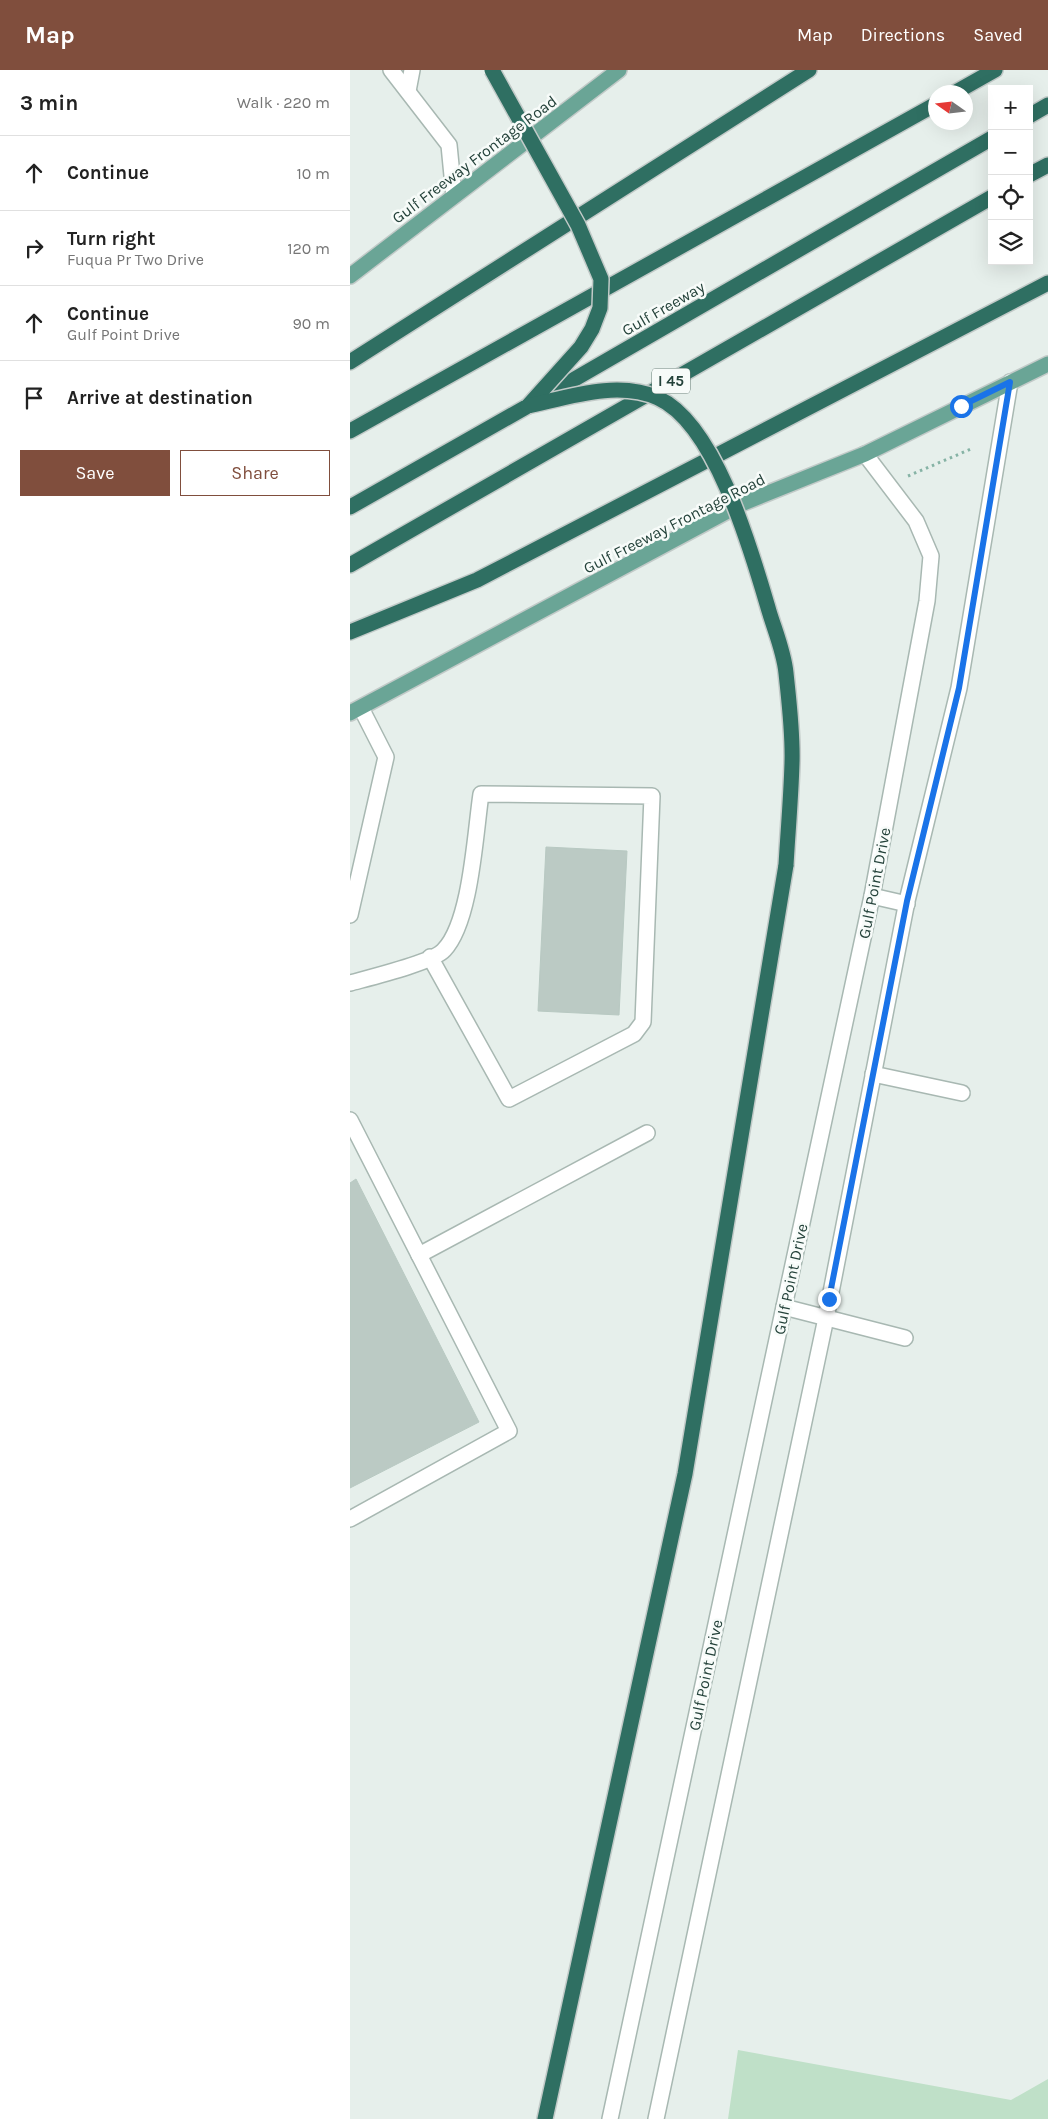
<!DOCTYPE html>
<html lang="en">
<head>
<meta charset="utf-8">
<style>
  :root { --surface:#fff; --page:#f6f6f6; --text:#222; --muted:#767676; --line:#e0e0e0; --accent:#804e3d }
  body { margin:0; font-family:Karla,sans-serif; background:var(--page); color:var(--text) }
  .controls { position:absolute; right:15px; top:15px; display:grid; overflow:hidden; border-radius:0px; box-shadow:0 5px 20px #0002 }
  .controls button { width:45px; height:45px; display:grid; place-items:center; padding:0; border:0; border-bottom:1px solid var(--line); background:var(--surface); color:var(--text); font:25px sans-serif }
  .compass { position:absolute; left:578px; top:15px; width:45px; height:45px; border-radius:50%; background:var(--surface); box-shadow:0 5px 20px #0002; rotate:284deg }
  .stop { position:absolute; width:15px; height:15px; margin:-11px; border:4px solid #1a73e8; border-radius:50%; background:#fff }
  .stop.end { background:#1a73e8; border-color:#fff; box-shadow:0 1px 5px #0008 }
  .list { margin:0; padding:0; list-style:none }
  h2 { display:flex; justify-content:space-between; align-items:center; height:65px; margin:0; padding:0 20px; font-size:21px }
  h2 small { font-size:16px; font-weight:400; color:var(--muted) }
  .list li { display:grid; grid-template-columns:32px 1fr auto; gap:15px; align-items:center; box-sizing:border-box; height:75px; padding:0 20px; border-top:1px solid var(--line) }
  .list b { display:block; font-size:19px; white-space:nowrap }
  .list p { margin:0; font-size:16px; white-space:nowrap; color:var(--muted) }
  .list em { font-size:16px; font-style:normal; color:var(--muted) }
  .actions { display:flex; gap:10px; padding:15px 20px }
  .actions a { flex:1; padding:11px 0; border:1px solid var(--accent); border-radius:0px; text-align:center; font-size:18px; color:var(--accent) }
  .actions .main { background:var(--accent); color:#fff }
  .icon { flex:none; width:28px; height:28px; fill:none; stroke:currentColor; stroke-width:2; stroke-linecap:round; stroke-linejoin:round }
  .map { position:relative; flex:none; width:698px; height:2049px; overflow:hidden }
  header { display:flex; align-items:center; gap:30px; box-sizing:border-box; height:70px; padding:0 25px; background:var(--accent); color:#fff }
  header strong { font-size:24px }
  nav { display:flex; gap:28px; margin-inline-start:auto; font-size:18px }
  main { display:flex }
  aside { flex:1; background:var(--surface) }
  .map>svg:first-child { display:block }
  .green { fill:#bfe0c8 }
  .building { fill:#bbcac4; stroke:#b8c9c2 }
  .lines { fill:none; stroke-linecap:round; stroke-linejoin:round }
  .minor-casing { stroke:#a8b8b2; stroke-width:18 }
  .major-casing { stroke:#c2cac8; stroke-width:18 }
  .highway-casing { stroke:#c2cac8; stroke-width:18 }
  .path { stroke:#86b3a5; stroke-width:3; stroke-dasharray:2.5 4; stroke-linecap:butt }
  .minor { stroke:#fff; stroke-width:15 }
  .major { stroke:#6aa596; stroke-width:15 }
  .highway { stroke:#2f6f62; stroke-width:15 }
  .highway-bridge-casing { stroke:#c2cac8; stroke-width:18; stroke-linecap:butt }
  .highway-bridge { stroke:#2f6f62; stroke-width:15 }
  .route { stroke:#1a73e8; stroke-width:6 }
  .labels { text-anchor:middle; stroke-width:5; stroke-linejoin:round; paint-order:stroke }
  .shield { fill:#f7fbf9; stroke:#637a73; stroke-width:1 }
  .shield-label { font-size:15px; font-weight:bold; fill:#24423a }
  .street-label { font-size:16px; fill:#24423a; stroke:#f7fbf9 }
</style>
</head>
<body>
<header>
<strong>Map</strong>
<nav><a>Map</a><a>Directions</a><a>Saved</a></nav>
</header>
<main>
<aside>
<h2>3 min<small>Walk · 220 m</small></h2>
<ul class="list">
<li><svg class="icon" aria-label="ahead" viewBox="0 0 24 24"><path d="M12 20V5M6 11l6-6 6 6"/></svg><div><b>Continue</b></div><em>10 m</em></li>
<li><svg class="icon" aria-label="right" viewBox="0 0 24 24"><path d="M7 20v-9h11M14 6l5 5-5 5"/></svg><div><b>Turn right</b><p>Fuqua Pr Two Drive</p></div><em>120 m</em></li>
<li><svg class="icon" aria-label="ahead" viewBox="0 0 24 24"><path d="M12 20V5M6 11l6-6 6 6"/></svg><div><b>Continue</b><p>Gulf Point Drive</p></div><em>90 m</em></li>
<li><svg class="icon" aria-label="arrive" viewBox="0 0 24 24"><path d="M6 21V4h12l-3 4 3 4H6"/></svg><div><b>Arrive at destination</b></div></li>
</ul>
<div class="actions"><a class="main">Save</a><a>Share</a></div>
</aside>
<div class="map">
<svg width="698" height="2049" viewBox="0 0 698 2049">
  <rect width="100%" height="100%" fill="#e6efeb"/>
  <polygon class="green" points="388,1980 661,2030 698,2009 698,2049 378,2049"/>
  <g class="building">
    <polygon points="196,777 277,781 269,945 188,941"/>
    <polygon points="6,1109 129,1352 0,1418 0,1113"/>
  </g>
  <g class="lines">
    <defs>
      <g id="minor">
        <polyline points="41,0 99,75 104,126"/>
        <polyline points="58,21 62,0"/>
        <polyline points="522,826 557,834"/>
        <polyline points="0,845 36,687 11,638"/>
        <path d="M0,913C18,908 84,892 94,880C121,852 125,764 131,724L302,726L293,952L284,964L159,1029L80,887"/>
        <polyline points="523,1004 612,1023"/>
        <polyline points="0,1050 159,1361 0,1449"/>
        <polyline points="69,1185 297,1063"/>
        <polyline points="434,1237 555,1268"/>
        <polyline points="260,2049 522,826 577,531 581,486 566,451 515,384"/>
        <polyline points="306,2049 476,1248 557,831 609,618 660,312"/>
      </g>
      <g id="major">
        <polyline points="0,206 269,0"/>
        <polyline points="0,643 391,434 515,384 698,294"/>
      </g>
      <g id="highway">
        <polyline points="606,22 645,0"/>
        <polyline points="679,46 698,35"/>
        <polyline points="679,105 698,95"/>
        <polyline points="0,292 459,0"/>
        <polyline points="0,361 586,34"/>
        <polyline points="0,437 178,336 642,68"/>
        <polyline points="0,495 642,127"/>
        <polyline points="0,562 127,510 698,213"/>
        <polyline points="195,2049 335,1404 436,795"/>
      </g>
    </defs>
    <use href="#minor" class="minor-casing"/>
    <use href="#major" class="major-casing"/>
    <use href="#highway" class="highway-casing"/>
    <polyline class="path" points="558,406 621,379"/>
    <use href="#minor" class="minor"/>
    <use href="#major" class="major"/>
    <use href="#highway" class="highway"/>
    <defs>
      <g id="highway-bridge">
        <polyline points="142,0 228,155 251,209 250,238 242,259 231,277 178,336"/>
        <path d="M178,336C219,327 268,310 308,328C366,354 402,483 419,541C425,561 434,582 436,603C439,632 443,663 442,693C441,727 438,761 436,795"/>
      </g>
    </defs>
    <use href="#highway-bridge" class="highway-bridge-casing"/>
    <use href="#highway-bridge" class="highway-bridge"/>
  </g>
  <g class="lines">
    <polyline class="route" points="479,1229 557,831 609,618 660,312 611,336"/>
  </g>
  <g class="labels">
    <rect class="shield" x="302" y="298.5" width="38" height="25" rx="4"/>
    <g class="shield-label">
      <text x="321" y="316">I 45</text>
    </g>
    <g class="street-label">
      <text transform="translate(124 89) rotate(-37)" y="6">Gulf Freeway Frontage Road</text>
      <text transform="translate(313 238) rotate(-30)" y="6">Gulf Freeway</text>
      <text transform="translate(324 453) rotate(-27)" y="6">Gulf Freeway Frontage Road</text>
      <text transform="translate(524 813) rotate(-79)" y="6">Gulf Point Drive</text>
      <text transform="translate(440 1209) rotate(-78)" y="6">Gulf Point Drive</text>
      <text transform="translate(355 1605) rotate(-78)" y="6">Gulf Point Drive</text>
    </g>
  </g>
</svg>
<div class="controls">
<button>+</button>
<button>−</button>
<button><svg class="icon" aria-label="locate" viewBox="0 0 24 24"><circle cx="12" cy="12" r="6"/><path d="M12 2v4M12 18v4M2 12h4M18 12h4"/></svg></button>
<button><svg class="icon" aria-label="layers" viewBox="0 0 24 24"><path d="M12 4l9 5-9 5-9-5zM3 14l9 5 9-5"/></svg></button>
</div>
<svg class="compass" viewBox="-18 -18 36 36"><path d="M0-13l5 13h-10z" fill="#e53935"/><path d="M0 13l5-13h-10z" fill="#767676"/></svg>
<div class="stop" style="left:611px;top:336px"></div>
<div class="stop end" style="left:479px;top:1229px"></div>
</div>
</main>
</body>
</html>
